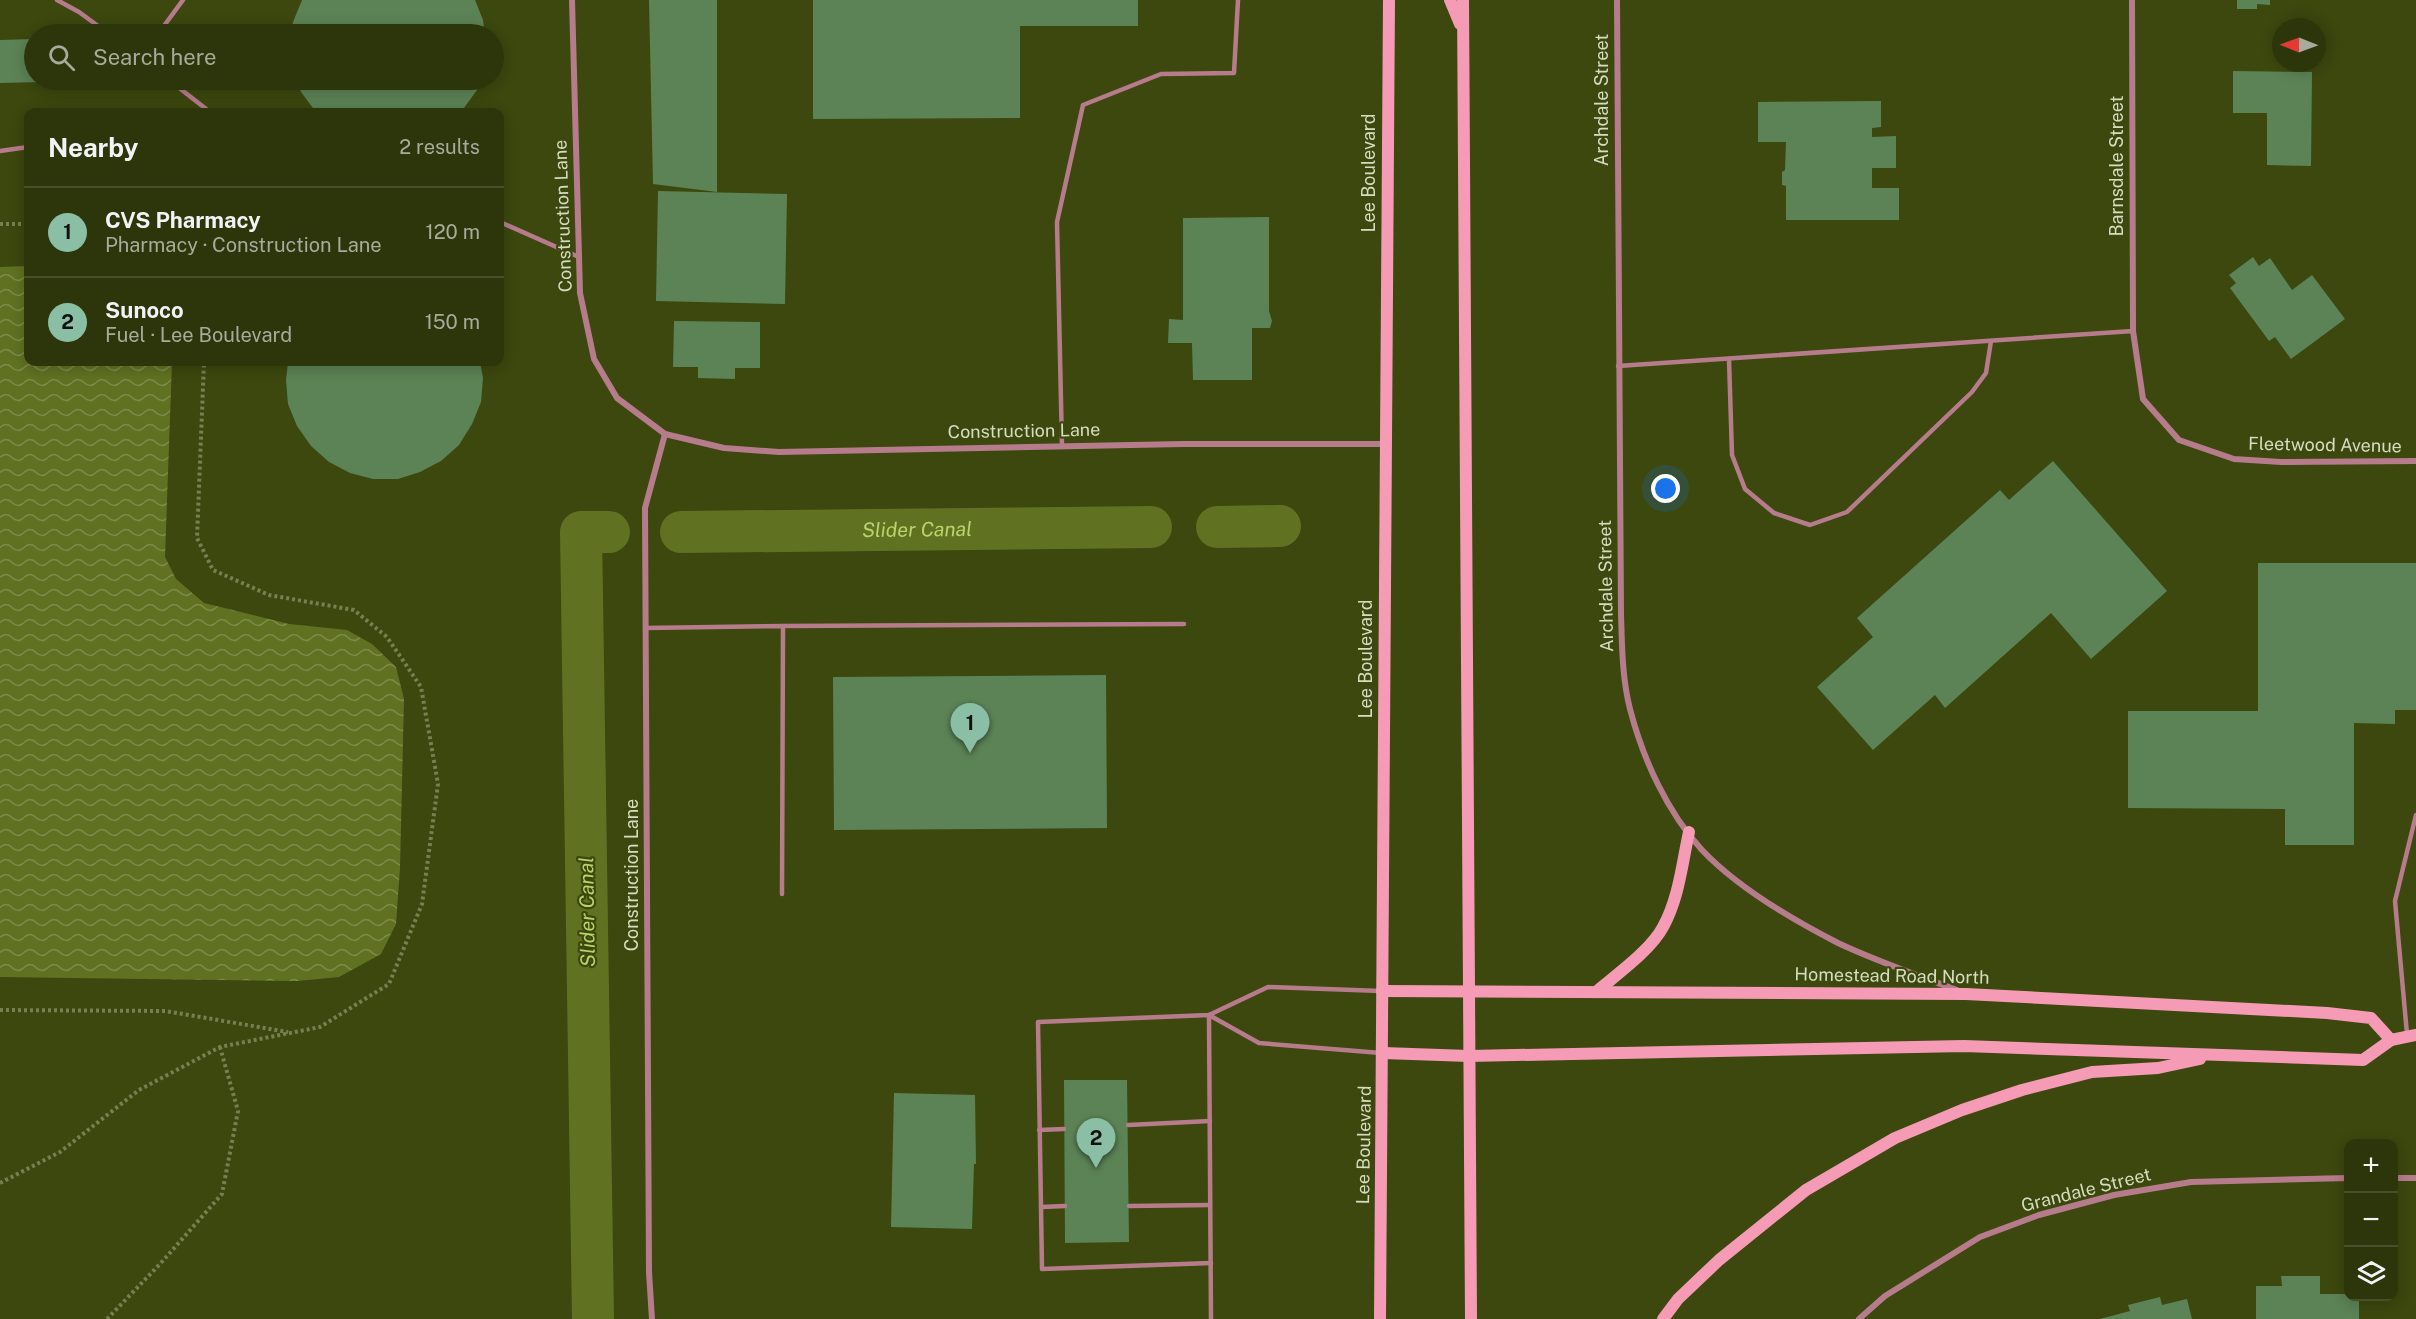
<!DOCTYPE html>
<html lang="en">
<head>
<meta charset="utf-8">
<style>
  :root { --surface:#2d360a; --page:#394118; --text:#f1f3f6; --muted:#a7ab9c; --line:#48502b; --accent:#8abfa5 }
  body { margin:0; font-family:"Public Sans",sans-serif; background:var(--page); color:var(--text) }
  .controls { position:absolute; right:18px; bottom:18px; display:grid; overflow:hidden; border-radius:12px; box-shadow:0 3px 15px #0003 }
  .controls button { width:54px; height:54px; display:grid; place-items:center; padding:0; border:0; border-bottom:2px solid var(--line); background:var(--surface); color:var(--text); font:30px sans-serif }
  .compass { position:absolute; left:2272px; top:18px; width:54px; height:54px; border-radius:50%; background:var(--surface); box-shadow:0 3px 15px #0003; rotate:271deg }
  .you { position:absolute; left:1666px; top:489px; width:21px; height:21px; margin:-15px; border:4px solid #fff; border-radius:50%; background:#1a73e8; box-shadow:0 0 0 9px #1a73e833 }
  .badge { display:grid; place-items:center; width:39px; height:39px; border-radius:50%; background:var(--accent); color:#111; font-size:20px; font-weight:700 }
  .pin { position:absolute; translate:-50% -50px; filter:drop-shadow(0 2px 3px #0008) }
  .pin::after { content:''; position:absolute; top:32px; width:21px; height:18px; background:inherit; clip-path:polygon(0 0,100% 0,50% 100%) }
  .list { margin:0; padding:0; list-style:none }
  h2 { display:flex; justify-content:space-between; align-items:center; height:78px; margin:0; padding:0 24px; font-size:26px }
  h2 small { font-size:20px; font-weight:400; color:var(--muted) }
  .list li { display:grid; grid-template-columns:39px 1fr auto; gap:18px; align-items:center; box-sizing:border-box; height:90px; padding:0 24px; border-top:2px solid var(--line) }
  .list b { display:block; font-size:22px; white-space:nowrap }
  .list p { margin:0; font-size:20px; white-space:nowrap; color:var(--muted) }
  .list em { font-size:20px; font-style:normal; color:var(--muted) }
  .icon { flex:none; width:33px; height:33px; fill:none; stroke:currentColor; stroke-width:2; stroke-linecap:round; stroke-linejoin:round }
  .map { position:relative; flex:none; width:2416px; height:1319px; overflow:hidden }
  .search { position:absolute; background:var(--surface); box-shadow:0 3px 15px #0003; left:24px; top:24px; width:480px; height:66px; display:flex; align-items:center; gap:15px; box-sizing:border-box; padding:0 21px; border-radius:33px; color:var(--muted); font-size:22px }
  .panel { position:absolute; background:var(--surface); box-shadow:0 3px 15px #0003; left:24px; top:108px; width:480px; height:258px; border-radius:12px }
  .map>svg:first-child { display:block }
  .water { fill:url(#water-waves) }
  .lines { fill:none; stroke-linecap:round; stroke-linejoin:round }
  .canal { stroke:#607222; stroke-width:42 }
  .building { fill:#5c8356 }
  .path { stroke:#768051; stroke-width:4; stroke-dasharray:3 3; stroke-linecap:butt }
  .service { stroke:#b67c8c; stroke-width:4.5 }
  .minor { stroke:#b67c8c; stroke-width:6 }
  .secondary { stroke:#f69bb5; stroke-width:12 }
  .labels { text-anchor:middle; stroke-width:4.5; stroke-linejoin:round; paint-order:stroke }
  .street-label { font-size:18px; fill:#d4ddbf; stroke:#3c480e }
  .water-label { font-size:20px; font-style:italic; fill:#b9d46a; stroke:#3c480e }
</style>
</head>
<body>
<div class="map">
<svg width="2416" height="1319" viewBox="0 0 2416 1319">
  <defs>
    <pattern id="water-waves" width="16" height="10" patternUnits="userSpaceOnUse" patternTransform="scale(1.5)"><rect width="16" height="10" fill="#607222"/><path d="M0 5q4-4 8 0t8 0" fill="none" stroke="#7d8c4a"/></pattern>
  </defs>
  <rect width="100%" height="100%" fill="#3c480e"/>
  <polygon class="water" points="28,266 28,362 172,362 165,557 176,579 204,603 289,624 347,630 372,644 396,667 404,699 400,868 396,924 381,954 339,977 297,981 0,977 0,267"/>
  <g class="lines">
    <g class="canal">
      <polyline points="1217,527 1280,526"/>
      <path id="s1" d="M681,532L1151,527"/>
      <polyline points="593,1319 581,532 609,532"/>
    </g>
  </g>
  <g class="building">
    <polygon points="302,0 475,0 483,20 485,34 291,34 293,22"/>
    <polygon points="649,0 717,0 717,192 653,184"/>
    <polygon points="813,0 1138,0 1138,26 1020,26 1020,118 813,119"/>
    <polygon points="2237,0 2270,0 2270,5 2257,4 2257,9 2237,9"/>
    <polygon points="34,39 34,80 42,80 42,82 0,83 0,40"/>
    <polygon points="2233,71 2312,72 2311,166 2267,165 2267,113 2233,113"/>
    <polygon points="297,80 480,80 477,90 461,112 316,112 301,92"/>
    <polygon points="1881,101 1881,127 1872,128 1872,137 1896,136 1896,168 1872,168 1872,188 1899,188 1899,220 1786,220 1786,186 1782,185 1782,172 1785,170 1786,142 1758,142 1758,102"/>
    <polygon points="658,191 787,194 785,304 656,301"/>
    <polygon points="1269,217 1269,311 1272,321 1270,328 1252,328 1252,380 1193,380 1192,343 1168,343 1169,319 1183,320 1183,218"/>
    <polygon points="2253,257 2259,266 2270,258 2292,290 2312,275 2345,319 2291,359 2275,337 2269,341 2230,288 2236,283 2229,275"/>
    <polygon points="674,321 760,322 760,368 735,368 735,379 698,378 698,367 673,367"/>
    <polygon points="288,362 480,362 483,378 481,402 472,424 459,445 441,461 420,472 398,479 373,479 350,473 329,462 311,446 297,426 288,404 286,380"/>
    <polygon points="2053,461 2167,591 2091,659 2051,613 1945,708 1935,695 1873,750 1817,687 1873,637 1857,618 2000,490 2009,500"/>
    <polygon points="2258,563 2416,563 2416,710 2395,710 2395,724 2354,723 2354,845 2285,845 2285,809 2128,808 2128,711 2258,711"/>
    <polygon points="1106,675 1107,828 834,830 833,677"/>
    <polygon points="1064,1080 1127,1080 1129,1242 1065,1243"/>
    <polygon points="894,1093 975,1095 976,1164 974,1164 972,1229 891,1227"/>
    <polygon points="2281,1276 2320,1276 2320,1294 2348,1294 2348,1296 2359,1296 2359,1319 2256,1319 2256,1286 2282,1286"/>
    <polygon points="2160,1297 2162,1305 2187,1299 2192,1319 2100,1319 2130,1311 2128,1305"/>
  </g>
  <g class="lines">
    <g class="path">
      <polyline points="0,224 28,224"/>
      <polyline points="0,1010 165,1011 288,1032"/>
      <polyline points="0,1183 60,1152 139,1090 220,1047 320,1027 389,984 422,904 438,784 421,687 387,637 354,610 269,595 213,570 197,538 204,362"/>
      <polyline points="107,1319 160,1264 222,1194 238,1111 220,1047"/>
    </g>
    <g class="service">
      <polyline points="57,0 79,12 109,34"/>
      <polyline points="158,34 183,0"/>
      <polyline points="169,80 210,112"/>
      <polyline points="0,151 28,147"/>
      <polyline points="500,222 579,257"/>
      <polyline points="1729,359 1732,455 1745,489 1774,513 1810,525 1847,512 1972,392 1986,373 1991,341"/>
      <polyline points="1618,366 2133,331"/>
      <polyline points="1062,446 1057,222 1083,105 1161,74 1234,73 1238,0"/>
      <polyline points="783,626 1184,624"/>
      <polyline points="645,628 783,626 782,894"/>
      <polyline points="1209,1015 1211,1319"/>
      <polyline points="1209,1015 1259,1043 1381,1053"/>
      <polyline points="2407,1034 2395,901 2416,815"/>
      <polyline points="1128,1125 1210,1121"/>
      <polyline points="1039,1130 1064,1129"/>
      <polyline points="1129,1206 1210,1205"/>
      <polyline points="1041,1207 1065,1206"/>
      <polyline points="1211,1263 1042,1269 1038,1022 1209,1015 1268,987 1381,991"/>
    </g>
    <g class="minor">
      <polyline points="572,0 580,293 594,359 617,398 665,434 724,448 779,452 1183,444 1385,444"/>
      <path d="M1617,0L1621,614C1622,645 1622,678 1630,709C1643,759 1667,812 1702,850C1737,887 1793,920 1838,943C1876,961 1917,975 1957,990"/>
      <polyline points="2132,0 2133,331 2143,399 2179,440 2234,459 2281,462 2416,461"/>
      <polyline points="2394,1178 2416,1178"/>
      <polyline points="652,1319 649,1272 645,508 665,434"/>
      <polyline points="1859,1319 1885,1296 1980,1237 2039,1215 2114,1195 2191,1182 2348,1178"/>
    </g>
    <g class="secondary">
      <polyline points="1450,0 1460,24"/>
      <polyline points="1463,0 1471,1319"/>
      <polyline points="1382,991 1966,994 2327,1013 2371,1018 2391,1040"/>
      <path d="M1596,992C1616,975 1651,950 1663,927C1679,898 1682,864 1689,832"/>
      <polyline points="1383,1053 1469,1056 1964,1046 2363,1060 2391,1040 2416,1035"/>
      <polyline points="1380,1319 1389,0"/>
      <polyline points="1663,1319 1678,1299 1719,1260 1806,1190 1895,1138 1962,1110 2022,1090 2092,1072 2158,1068 2200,1059"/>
    </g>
  </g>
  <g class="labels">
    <g class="street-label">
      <text transform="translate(1602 100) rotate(-90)" y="6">Archdale Street</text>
      <text transform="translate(2117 166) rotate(-90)" y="6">Barnsdale Street</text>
      <text transform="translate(1369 173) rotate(-90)" y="6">Lee Boulevard</text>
      <text transform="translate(563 216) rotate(-92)" y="6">Construction Lane</text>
      <text transform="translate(1024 431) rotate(-1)" y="6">Construction Lane</text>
      <text transform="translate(2325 445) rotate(1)" y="6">Fleetwood Avenue</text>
      <text transform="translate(1606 586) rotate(-91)" y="6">Archdale Street</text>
      <text transform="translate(1366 659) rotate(-90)" y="6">Lee Boulevard</text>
      <text transform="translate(632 875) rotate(-90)" y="6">Construction Lane</text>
      <text transform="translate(1892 976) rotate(1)" y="6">Homestead Road North</text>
      <text transform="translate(1364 1145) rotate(-89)" y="6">Lee Boulevard</text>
      <text transform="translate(2086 1190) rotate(-14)" y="6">Grandale Street</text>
    </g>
    <g class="water-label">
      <text dy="7" stroke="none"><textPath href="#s1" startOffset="236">Slider Canal</textPath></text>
      <text transform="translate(587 912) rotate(-91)" y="7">Slider Canal</text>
    </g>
  </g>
</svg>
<div class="controls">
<button>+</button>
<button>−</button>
<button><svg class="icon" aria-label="layers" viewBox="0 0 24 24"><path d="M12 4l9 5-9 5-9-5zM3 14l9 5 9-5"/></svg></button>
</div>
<svg class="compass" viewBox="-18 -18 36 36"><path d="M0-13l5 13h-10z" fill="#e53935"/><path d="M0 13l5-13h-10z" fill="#a7ab9c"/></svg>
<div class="you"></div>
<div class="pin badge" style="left:970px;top:753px">1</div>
<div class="pin badge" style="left:1096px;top:1168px">2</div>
<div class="search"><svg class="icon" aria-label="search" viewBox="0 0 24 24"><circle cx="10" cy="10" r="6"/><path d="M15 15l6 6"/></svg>Search here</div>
<section class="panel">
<h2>Nearby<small>2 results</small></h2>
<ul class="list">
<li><span class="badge">1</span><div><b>CVS Pharmacy</b><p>Pharmacy · Construction Lane</p></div><em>120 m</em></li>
<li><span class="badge">2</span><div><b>Sunoco</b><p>Fuel · Lee Boulevard</p></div><em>150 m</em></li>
</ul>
</section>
</div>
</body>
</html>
